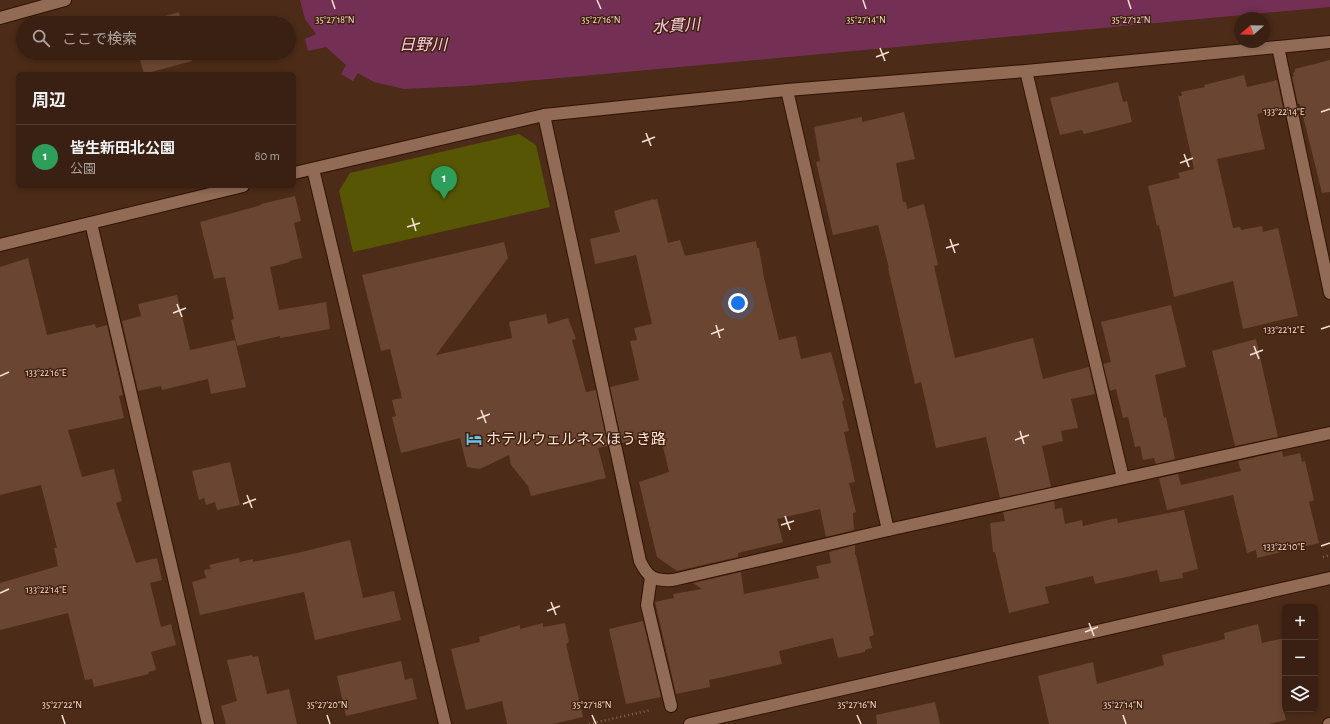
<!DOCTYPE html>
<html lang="ja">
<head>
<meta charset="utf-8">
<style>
  :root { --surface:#392012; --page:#442d20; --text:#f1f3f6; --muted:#aba39f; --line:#533e32; --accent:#65c5ee }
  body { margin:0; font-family:"Alegreya Sans","Noto Sans JP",sans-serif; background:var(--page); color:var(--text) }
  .controls { position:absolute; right:12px; bottom:12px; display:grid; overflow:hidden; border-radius:6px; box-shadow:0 2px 6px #0003 }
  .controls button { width:36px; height:36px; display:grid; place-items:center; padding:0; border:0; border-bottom:1px solid var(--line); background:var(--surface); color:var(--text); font:20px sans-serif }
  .compass { position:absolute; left:1234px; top:12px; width:36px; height:36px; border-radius:50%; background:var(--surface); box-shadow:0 2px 6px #0003; rotate:250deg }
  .you { position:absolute; left:738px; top:303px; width:14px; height:14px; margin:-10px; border:3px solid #fff; border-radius:50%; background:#1a73e8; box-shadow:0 0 0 6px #1a73e833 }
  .badge { display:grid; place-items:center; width:26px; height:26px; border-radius:50%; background:var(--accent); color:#fff; font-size:13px; font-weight:700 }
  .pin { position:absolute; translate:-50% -33px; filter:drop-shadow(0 1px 2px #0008) }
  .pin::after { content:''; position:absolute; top:21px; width:14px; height:12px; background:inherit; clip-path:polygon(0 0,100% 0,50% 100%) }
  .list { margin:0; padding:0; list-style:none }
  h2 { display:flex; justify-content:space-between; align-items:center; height:52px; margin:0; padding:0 16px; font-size:17px }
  h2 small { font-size:13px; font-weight:400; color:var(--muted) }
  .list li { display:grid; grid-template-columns:26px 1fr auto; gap:12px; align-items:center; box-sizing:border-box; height:64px; padding:0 16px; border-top:1px solid var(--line) }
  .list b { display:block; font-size:15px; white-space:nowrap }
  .list p { margin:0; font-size:13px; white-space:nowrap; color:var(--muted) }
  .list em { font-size:13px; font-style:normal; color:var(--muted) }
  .icon { flex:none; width:22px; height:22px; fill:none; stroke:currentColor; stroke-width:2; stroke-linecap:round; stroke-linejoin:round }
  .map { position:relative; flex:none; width:1330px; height:724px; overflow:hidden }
  .search { position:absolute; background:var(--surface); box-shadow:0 2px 6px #0003; left:16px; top:16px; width:280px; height:44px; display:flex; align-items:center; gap:10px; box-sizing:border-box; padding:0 14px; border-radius:22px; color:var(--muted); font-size:15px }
  .panel { position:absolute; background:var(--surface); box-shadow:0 2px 6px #0003; left:16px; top:72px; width:280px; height:116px; border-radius:6px }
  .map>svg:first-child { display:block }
  .green { fill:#575604 }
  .water { fill:#733054 }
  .building { fill:#6a4632 }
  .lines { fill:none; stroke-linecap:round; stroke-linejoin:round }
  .minor-casing { stroke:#311201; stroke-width:14 }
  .path { stroke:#846656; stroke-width:2.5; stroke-dasharray:1 3; stroke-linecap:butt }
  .minor { stroke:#916b56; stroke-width:12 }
  .ticks { fill:none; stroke:#f9e2d7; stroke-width:1.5 }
  .labels { text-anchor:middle; stroke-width:3; stroke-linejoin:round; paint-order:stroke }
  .poi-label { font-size:15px; fill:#f9e2d7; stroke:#41200d; text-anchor:start }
  .water-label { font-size:16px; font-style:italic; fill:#f8cee1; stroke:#41200d }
  .ticks-label { font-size:10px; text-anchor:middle; fill:#f9e2d7; stroke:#41200d; stroke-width:3; stroke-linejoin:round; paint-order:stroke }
</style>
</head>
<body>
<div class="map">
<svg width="1330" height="724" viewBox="0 0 1330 724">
  <rect width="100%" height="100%" fill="#4c2b18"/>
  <polygon class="green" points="519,134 536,145 550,207 353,252 339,191 350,173"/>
  <polygon class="water" points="300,0 1330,0 1330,7 582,76 467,86 404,89 374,82 358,73 353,81 341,74 346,65 326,47 308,51 305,39 316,34 305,19"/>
  <g class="building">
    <polygon points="179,12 182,23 140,23"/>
    <polygon points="138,53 190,53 192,61 144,74"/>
    <polygon points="1330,60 1330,192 1322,193 1300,104 1298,104 1292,77 1294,76 1293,73 1295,72 1295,69"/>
    <polygon points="1244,75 1247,87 1277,80 1283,108 1257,114 1265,149 1217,159 1233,228 1240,227 1241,230 1262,226 1263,232 1278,228 1298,316 1243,329 1233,281 1174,297 1159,225 1157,226 1148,186 1180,178 1178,173 1194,169 1178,96 1182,96 1181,92 1205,87 1204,85"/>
    <polygon points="1118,82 1123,102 1127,101 1132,122 1084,134 1082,130 1060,135 1050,98"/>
    <polygon points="904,112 915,159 896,163 903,202 906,202 907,209 924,204 938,265 934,266 955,358 1033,338 1043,379 1089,367 1095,394 1071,399 1078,428 1061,431 1063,441 1042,446 1051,487 1000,498 986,437 936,448 921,382 915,384 888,268 889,268 878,225 833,235 816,162 820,161 814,127 862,117 862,122"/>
    <polygon points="295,196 301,221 294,223 302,258 289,261 290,262 270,267 279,310 326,302 330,329 280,338 280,336 237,346 231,320 234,319 225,277 214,279 200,222 261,205 261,204"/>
    <polygon points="653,199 654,200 657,199 668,243 680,240 685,256 756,241 757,248 759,248 764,278 779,340 796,336 801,359 831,352 844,400 842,401 849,431 844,432 855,482 849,483 856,512 853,513 854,530 826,537 820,509 777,519 783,542 738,553 738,557 677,571 657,557 639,482 669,472 660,434 622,443 610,387 639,380 630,341 637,340 634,328 652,324 636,255 595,264 590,239 620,232 614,211"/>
    <polygon points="504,242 508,258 436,355 512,338 509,322 546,314 548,324 568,318 576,339 572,340 586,392 596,390 608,446 598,448 606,478 531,496 528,486 511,465 509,455 482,468 479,469 467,467 460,438 401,453 392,417 396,416 392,400 402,398 390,349 381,351 362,275"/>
    <polygon points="28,258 47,335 95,324 96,328 107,325 123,395 119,396 124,418 68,430 82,477 114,469 122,501 116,503 136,563 157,558 162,580 150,583 161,627 171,624 176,645 151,652 156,670 148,672 149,674 94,687 92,679 85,680 68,613 0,630 0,583 58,566 54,548 57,548 41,485 0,495 0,267"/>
    <polygon points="177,295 190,350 235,340 246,387 211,394 208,379 162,390 161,386 138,391 122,321 141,316 138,304"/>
    <polygon points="1171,305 1186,367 1155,375 1164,418 1166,417 1175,459 1156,464 1154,458 1143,460 1140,446 1135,447 1128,417 1123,418 1116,389 1110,391 1103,364 1111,362 1101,322"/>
    <polygon points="1256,339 1278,437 1235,446 1212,351"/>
    <polygon points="1282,451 1283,457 1300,453 1302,462 1305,461 1314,500 1309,502 1319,543 1257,558 1256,550 1247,553 1233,495 1167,510 1159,478 1178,474 1181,485 1241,471 1238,461"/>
    <polygon points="230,462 240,505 217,510 215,502 206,505 204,498 199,500 192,471"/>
    <polygon points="1054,501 1055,509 1062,508 1065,524 1082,520 1083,526 1117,518 1118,523 1184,510 1198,569 1182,573 1183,578 1160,582 1157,570 1095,584 1093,576 1045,587 1049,603 1009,613 995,552 993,552 990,523 1005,521 1003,512"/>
    <polygon points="350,540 363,598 394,591 401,620 315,640 304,592 200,615 192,582 206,578 204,570 211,569 209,565 239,558 240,562 253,559 253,562 302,552"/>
    <polygon points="855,545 855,555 856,555 874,635 869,637 872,648 865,650 865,652 838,658 833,638 779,651 782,664 709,680 710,687 676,694 655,602 674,598 673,594 702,589 693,583 741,572 744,594 819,578 816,566 831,563 829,552"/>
    <polygon points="643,621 661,697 626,704 609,629"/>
    <polygon points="543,623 543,627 565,623 569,642 566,644 583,717 553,724 507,724 502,701 466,710 451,649 480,642 479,637 520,625 520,629"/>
    <polygon points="1258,624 1262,643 1285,638 1285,709 1283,709 1286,720 1268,724 1049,724 1038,676 1093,662 1097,684 1164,665 1162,655 1225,639 1224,633"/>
    <polygon points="252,655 253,657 258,656 267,694 289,689 297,724 226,724 221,706 237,701 227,660"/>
    <polygon points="401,661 405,680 412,678 417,699 346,716 337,676"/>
    <polygon points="935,702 940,724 877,724 876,715"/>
  </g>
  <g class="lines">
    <defs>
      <g id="minor">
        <polyline points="0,18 65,0"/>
        <polyline points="1278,47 1330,293"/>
        <polyline points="1026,71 1123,478"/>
        <polyline points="787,90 888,530"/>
        <path d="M544,115L640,561C648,578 654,581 673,580L888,530L1330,433"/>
        <polyline points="313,169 445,724"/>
        <polyline points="294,173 544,115 787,90 1026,71 1330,42"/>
        <polyline points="91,223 208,724"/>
        <polyline points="0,245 243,186"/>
        <polyline points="651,577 647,605 671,706"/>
        <polyline points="690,724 1330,578"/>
        <polyline points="1329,724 1330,724"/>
      </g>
    </defs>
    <use href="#minor" class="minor-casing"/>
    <g class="path">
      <polyline points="1323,557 1330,555"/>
      <polyline points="589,724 651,710"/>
    </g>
    <use href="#minor" class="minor"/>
  </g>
  <path class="ticks" d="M332,0L335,9M597,0L601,9M863,0L866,9M1128,0L1131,9M880,48L885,61M876,57L889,52M1321,112L1330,109M646,133L651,146M642,142L655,137M1184,154L1189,167M1180,163L1193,158M412,218L416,231M407,227L420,223M950,239L955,253M946,248L959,244M177,304L182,317M173,313L186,308M716,325L720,338M1321,329L1330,326M711,334L724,329M1254,346L1259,359M1250,355L1263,350M0,376L9,372M481,410L486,423M477,419L490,414M1020,431L1024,444M1015,440L1029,435M247,495L252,508M243,504L256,499M785,516L790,530M781,525L794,521M1321,546L1330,543M0,593L9,589M551,602L556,615M547,611L560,606M1089,623L1094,636M1085,632L1098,627M62,715L65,724M327,715L330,724M592,715L596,724M857,715L861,724M1123,715L1126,724"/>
  <defs>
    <symbol id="hotel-bare" viewBox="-9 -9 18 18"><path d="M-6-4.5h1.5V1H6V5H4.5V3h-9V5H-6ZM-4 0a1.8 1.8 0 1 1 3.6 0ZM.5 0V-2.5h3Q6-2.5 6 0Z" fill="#65c5ee" stroke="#41200d" stroke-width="2.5" paint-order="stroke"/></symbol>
  </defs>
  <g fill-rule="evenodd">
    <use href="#hotel-bare" x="463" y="428" width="22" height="22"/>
  </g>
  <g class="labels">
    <g class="poi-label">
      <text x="486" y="444">ホテルウェルネスほうき路</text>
    </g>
    <g class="water-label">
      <text transform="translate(676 25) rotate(-4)" y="6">水貫川</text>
      <text x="423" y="50">日野川</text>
    </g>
  </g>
  <g class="ticks-label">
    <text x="866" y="23">35°27'14"N</text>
    <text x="335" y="23">35°27'18"N</text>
    <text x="601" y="23">35°27'16"N</text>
    <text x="1131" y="23">35°27'12"N</text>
    <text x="1284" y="115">133°22'14"E</text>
    <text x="1284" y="333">133°22'12"E</text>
    <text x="46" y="376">133°22'16"E</text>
    <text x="1284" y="550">133°22'10"E</text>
    <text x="46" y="593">133°22'14"E</text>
    <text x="62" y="708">35°27'22"N</text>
    <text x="327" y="708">35°27'20"N</text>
    <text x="592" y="708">35°27'18"N</text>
    <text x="857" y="708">35°27'16"N</text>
    <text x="1123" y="708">35°27'14"N</text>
  </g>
</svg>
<div class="controls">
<button>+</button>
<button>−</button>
<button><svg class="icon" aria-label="layers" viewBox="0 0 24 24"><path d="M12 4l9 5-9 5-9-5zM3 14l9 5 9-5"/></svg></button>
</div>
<svg class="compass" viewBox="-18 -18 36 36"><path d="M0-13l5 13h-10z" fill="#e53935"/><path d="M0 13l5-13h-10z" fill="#aba39f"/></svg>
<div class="you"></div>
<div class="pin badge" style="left:444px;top:199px;background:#2e9e5b">1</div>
<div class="search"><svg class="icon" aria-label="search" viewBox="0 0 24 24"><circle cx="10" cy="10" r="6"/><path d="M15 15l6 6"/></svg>ここで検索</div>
<section class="panel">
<h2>周辺<small></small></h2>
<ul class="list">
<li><span class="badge" style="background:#2e9e5b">1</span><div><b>皆生新田北公園</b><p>公園</p></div><em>80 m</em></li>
</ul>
</section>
</div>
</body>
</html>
